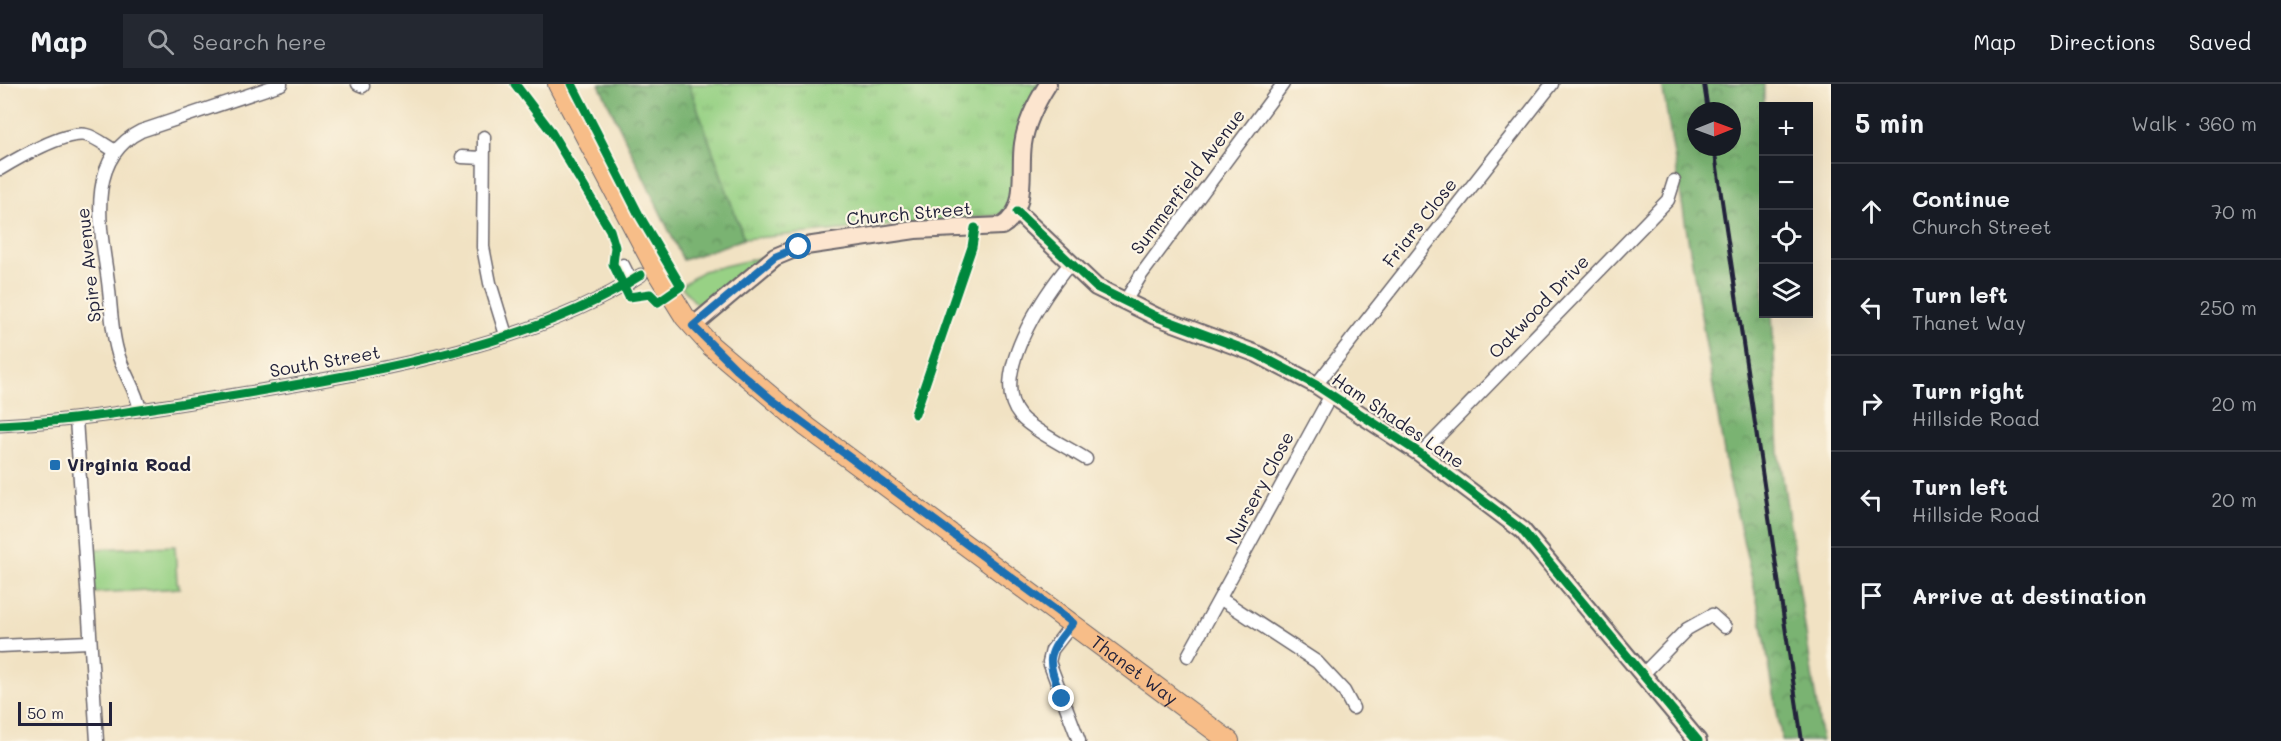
<!DOCTYPE html>
<html lang="en">
<head>
<meta charset="utf-8">
<style>
  :root { --surface:#171b24; --page:#242831; --text:#f1f3f6; --muted:#9ea1a6; --line:#363941 }
  body { margin:0; font-family:Mali,sans-serif; background:var(--page); color:var(--text) }
  .controls { position:absolute; right:18px; top:18px; display:grid; overflow:hidden; border-radius:0px; box-shadow:0 6px 24px #0002 }
  .controls button { width:54px; height:54px; display:grid; place-items:center; padding:0; border:0; border-bottom:2px solid var(--line); background:var(--surface); color:var(--text); font:30px sans-serif }
  .compass { position:absolute; left:1687px; top:18px; width:54px; height:54px; border-radius:50%; background:var(--surface); box-shadow:0 6px 24px #0002; rotate:89deg }
  .scale { position:absolute; left:18px; bottom:15px; width:94px; box-sizing:border-box; padding-left:6px; border:3px solid #22223b; border-top:0; font-size:16px; line-height:21px; white-space:nowrap; color:#22223b; -webkit-text-stroke:4px #fcf5e5; paint-order:stroke }
  .stop { position:absolute; width:18px; height:18px; margin:-14px; border:4px solid #1f6fb2; border-radius:50%; background:#fff }
  .stop.end { background:#1f6fb2; border-color:#fff; box-shadow:0 2px 6px #0008 }
  .list { margin:0; padding:0; list-style:none }
  h2 { display:flex; justify-content:space-between; align-items:center; height:78px; margin:0; padding:0 24px; font-size:26px }
  h2 small { font-size:20px; font-weight:400; color:var(--muted) }
  .list li { display:grid; grid-template-columns:39px 1fr auto; gap:18px; align-items:center; box-sizing:border-box; height:96px; padding:0 24px; border-top:2px solid var(--line) }
  .list b { display:block; font-size:22px; white-space:nowrap }
  .list p { margin:0; font-size:20px; white-space:nowrap; color:var(--muted) }
  .list em { font-size:20px; font-style:normal; color:var(--muted) }
  .icon { flex:none; width:33px; height:33px; fill:none; stroke:currentColor; stroke-width:2; stroke-linecap:round; stroke-linejoin:round }
  .map { position:relative; flex:none; width:1831px; height:657px; overflow:hidden }
  header { display:flex; align-items:center; gap:36px; box-sizing:border-box; height:84px; padding:0 30px; background:var(--surface); border-bottom:2px solid var(--line) }
  header strong { font-size:28px }
  nav { display:flex; gap:33px; margin-inline-start:auto; font-size:21px }
  .search { width:420px; height:54px; background:var(--page); display:flex; align-items:center; gap:15px; box-sizing:border-box; padding:0 21px; border-radius:0px; color:var(--muted); font-size:22px }
  main { display:flex }
  aside { flex:1; background:var(--surface) }
  .map>svg:first-child { display:block }
  .green { fill:#98d185; stroke:#5d7a60; stroke-width:1.5 }
  .forest { fill:url(#forest-crowns); stroke:#4e6a56; stroke-width:1.5; fill-rule:evenodd }
  .park { fill:url(#park-tufts); stroke:#5d7a60; stroke-width:1.5 }
  .lines { fill:none; stroke-linecap:round; stroke-linejoin:round }
  .street-casing { stroke:#6a656b; stroke-width:15 }
  .secondary-casing { stroke:#6a656b; stroke-width:20 }
  .primary-casing { stroke:#6a656b; stroke-width:22 }
  .street { stroke:#fff; stroke-width:12 }
  .secondary { stroke:#fce5cf; stroke-width:16 }
  .primary { stroke:#f7bd88; stroke-width:20 }
  .rail { stroke:#22223b; stroke-width:4 }
  .cycleway-casing { stroke:#fcf5e5; stroke-width:13 }
  .cycleway { stroke:#00873e; stroke-width:9 }
  .route { stroke:#1f6fb2; stroke-width:8 }
  .poi-dot { fill:#1f6fb2; stroke:#fcf5e5; stroke-width:2 }
  .labels { text-anchor:middle; stroke-width:4.5; stroke-linejoin:round; paint-order:stroke }
  .street-label { font-size:18px; fill:#22223b; stroke:#fcf5e5 }
  .poi-label { font-size:18px; font-weight:bold; fill:#22223b; stroke:#fcf5e5; text-anchor:start }
</style>
</head>
<body>
<header>
<strong>Map</strong>
<div class="search"><svg class="icon" aria-label="search" viewBox="0 0 24 24"><circle cx="10" cy="10" r="6"/><path d="M15 15l6 6"/></svg>Search here</div>
<nav><a>Map</a><a>Directions</a><a>Saved</a></nav>
</header>
<main>
<div class="map">
<svg width="1831" height="657" viewBox="0 0 1831 657">
  <defs>
    <pattern id="forest-crowns" width="20" height="18" patternUnits="userSpaceOnUse" patternTransform="scale(1.5)"><rect width="20" height="18" fill="#7ab372"/><path d="M2 6a3 3 0 1 1 6 0M12 15a3 3 0 1 1 6 0" fill="none" stroke="#64915f"/></pattern>
    <pattern id="park-tufts" width="24" height="20" patternUnits="userSpaceOnUse" patternTransform="scale(1.5)"><rect width="24" height="20" fill="#98d185"/><path d="M3 7l-1-3M5 7V3M7 7l1-3M15 17l-1-3M17 17v-4M19 17l1-3" fill="none" stroke="#83b374"/></pattern>
  </defs>
  <rect width="100%" height="100%" fill="#fcf5e5"/>
  <filter id="ink" filterUnits="userSpaceOnUse"><feTurbulence type="fractalNoise" baseFrequency=".0167" numOctaves="2"/><feDisplacementMap in="SourceGraphic" scale="12" xChannelSelector="R" yChannelSelector="G"/><feConvolveMatrix kernelMatrix="1 2 1 2 8 2 1 2 1" color-interpolation-filters="sRGB"/></filter>
  <filter id="wash" filterUnits="userSpaceOnUse"><feTurbulence type="fractalNoise" baseFrequency=".008" numOctaves="4" result="noise"/><feDisplacementMap in="SourceGraphic" scale="24" xChannelSelector="R" yChannelSelector="G"/><feGaussianBlur stdDeviation="1.35" result="paint"/><feColorMatrix in="noise" values="0 0 0 0 0 0 0 0 0 0 0 0 0 0 0 0 0 1.4 0 .05"/><feComposite in="paint" operator="in"/></filter>
  <g filter="url(#wash)">
    <rect width="100%" height="100%" fill="#f1e2c3"/>
    <g class="green">
      <polygon points="789,167 706,231 681,202 703,187"/>
      <polygon points="175,462 177,498 180,504 95,509 93,465"/>
    </g>
    <g class="forest">
      <polygon points="599,0 689,0 744,155 683,176"/>
      <path d="M1662,0H1764V230H1772L1779,368L1822,657H1782L1761,534L1727,386ZM1696,27H1732V63H1696Z"/>
    </g>
    <polygon class="park" points="689,0 1046,0 1019,44 1010,122 999,131 744,155"/>
  </g>
  <g filter="url(#ink)">
    <g class="lines">
      <defs>
        <g id="street">
          <polyline points="358,0 363,2"/>
          <polyline points="484,53 483,163 490,199 506,251"/>
          <polyline points="462,73 483,74"/>
          <path d="M0,85C18,74 65,47 86,51C96,53 106,62 115,67"/>
          <polyline points="623,181 631,197"/>
          <path d="M1069,181C1043,211 988,294 1020,332C1032,346 1069,364 1086,375"/>
          <polyline points="1124,219 1141,191 1283,0"/>
          <polyline points="1316,301 1552,0"/>
          <path d="M140,326C136,304 122,288 117,266C111,244 111,220 108,197C101,146 84,75 141,47L281,0"/>
          <polyline points="76,335 97,657"/>
          <path d="M0,341C83,337 165,322 248,309C375,287 531,262 641,191"/>
          <polyline points="1421,370 1668,116 1674,97"/>
          <polyline points="1221,515 1317,578 1344,607 1353,624"/>
          <polyline points="1073,539 1052,566 1049,578 1079,657"/>
          <polyline points="0,562 89,558"/>
          <polyline points="1188,572 1331,311"/>
          <polyline points="1644,589 1687,545 1712,531 1725,543"/>
        </g>
        <g id="secondary">
          <polyline points="1017,128 1096,203 1155,232 1257,270 1316,301 1421,370 1522,446 1698,657"/>
          <path d="M693,242L775,173L799,163L915,146L1002,142C1029,126 1019,87 1023,60C1026,38 1036,19 1048,0"/>
        </g>
        <g id="primary">
          <path id="s1" d="M558,0L659,191L685,233L711,262L807,343L1229,657"/>
        </g>
      </defs>
      <use href="#street" class="street-casing"/>
      <use href="#secondary" class="secondary-casing"/>
      <use href="#primary" class="primary-casing"/>
      <use href="#street" class="street"/>
      <use href="#secondary" class="secondary"/>
      <use href="#primary" class="primary"/>
      <g class="rail">
        <polyline points="1704,0 1708,27"/>
        <polyline points="1714,63 1802,657"/>
      </g>
      <defs>
        <g id="cycleway">
          <polyline points="515,0 550,46 610,146 615,163 613,180 629,213 650,210 658,218 681,202 639,131 572,0"/>
          <polyline points="1017,128 1096,203 1155,232 1257,270 1316,301 1421,370 1522,446 1698,657"/>
          <polyline points="915,330 972,163 975,144"/>
          <path d="M0,341C83,337 165,322 248,309C375,287 531,262 641,191"/>
        </g>
      </defs>
      <use href="#cycleway" class="cycleway-casing"/>
      <use href="#cycleway" class="cycleway"/>
    </g>
  </g>
  <g class="lines" filter="url(#ink)">
    <path class="route" d="M799,163L775,173L693,242L736,285L771,315L1073,539C1044,573 1047,575 1062,615"/>
  </g>
  <rect class="poi-dot" x="49" y="375" width="12" height="12" rx="3"/>
  <g class="labels">
    <g class="street-label">
      <text transform="translate(1188 98) rotate(-53)" y="6">Summerfield Avenue</text>
      <text transform="translate(909 130) rotate(-5)" y="6">Church Street</text>
      <text transform="translate(1420 139) rotate(-52)" y="6">Friars Close</text>
      <text transform="translate(89 181) rotate(-96)" y="6">Spire Avenue</text>
      <text transform="translate(1539 223) rotate(-46)" y="6">Oakwood Drive</text>
      <text transform="translate(325 278) rotate(-10)" y="6">South Street</text>
      <text transform="translate(1398 337) rotate(34)" y="6">Ham Shades Lane</text>
      <text transform="translate(1260 404) rotate(-62)" y="6">Nursery Close</text>
      <text dy="6" stroke="none"><textPath href="#s1" startOffset="838">Thanet Way</textPath></text>
    </g>
    <g class="poi-label">
      <text x="67" y="387">Virginia Road</text>
    </g>
  </g>
</svg>
<div class="controls">
<button>+</button>
<button>−</button>
<button><svg class="icon" aria-label="locate" viewBox="0 0 24 24"><circle cx="12" cy="12" r="6"/><path d="M12 2v4M12 18v4M2 12h4M18 12h4"/></svg></button>
<button><svg class="icon" aria-label="layers" viewBox="0 0 24 24"><path d="M12 4l9 5-9 5-9-5zM3 14l9 5 9-5"/></svg></button>
</div>
<svg class="compass" viewBox="-18 -18 36 36"><path d="M0-13l5 13h-10z" fill="#e53935"/><path d="M0 13l5-13h-10z" fill="#9ea1a6"/></svg>
<div class="scale">50 m</div>
<div class="stop" style="left:799px;top:163px"></div>
<div class="stop end" style="left:1062px;top:615px"></div>
</div>
<aside>
<h2>5 min<small>Walk · 360 m</small></h2>
<ul class="list">
<li><svg class="icon" aria-label="ahead" viewBox="0 0 24 24"><path d="M12 20V5M6 11l6-6 6 6"/></svg><div><b>Continue</b><p>Church Street</p></div><em>70 m</em></li>
<li><svg class="icon" aria-label="left" viewBox="0 0 24 24"><path d="M17 20v-9H6M10 6l-5 5 5 5"/></svg><div><b>Turn left</b><p>Thanet Way</p></div><em>250 m</em></li>
<li><svg class="icon" aria-label="right" viewBox="0 0 24 24"><path d="M7 20v-9h11M14 6l5 5-5 5"/></svg><div><b>Turn right</b><p>Hillside Road</p></div><em>20 m</em></li>
<li><svg class="icon" aria-label="left" viewBox="0 0 24 24"><path d="M17 20v-9H6M10 6l-5 5 5 5"/></svg><div><b>Turn left</b><p>Hillside Road</p></div><em>20 m</em></li>
<li><svg class="icon" aria-label="arrive" viewBox="0 0 24 24"><path d="M6 21V4h12l-3 4 3 4H6"/></svg><div><b>Arrive at destination</b></div></li>
</ul>
</aside>
</main>
</body>
</html>
